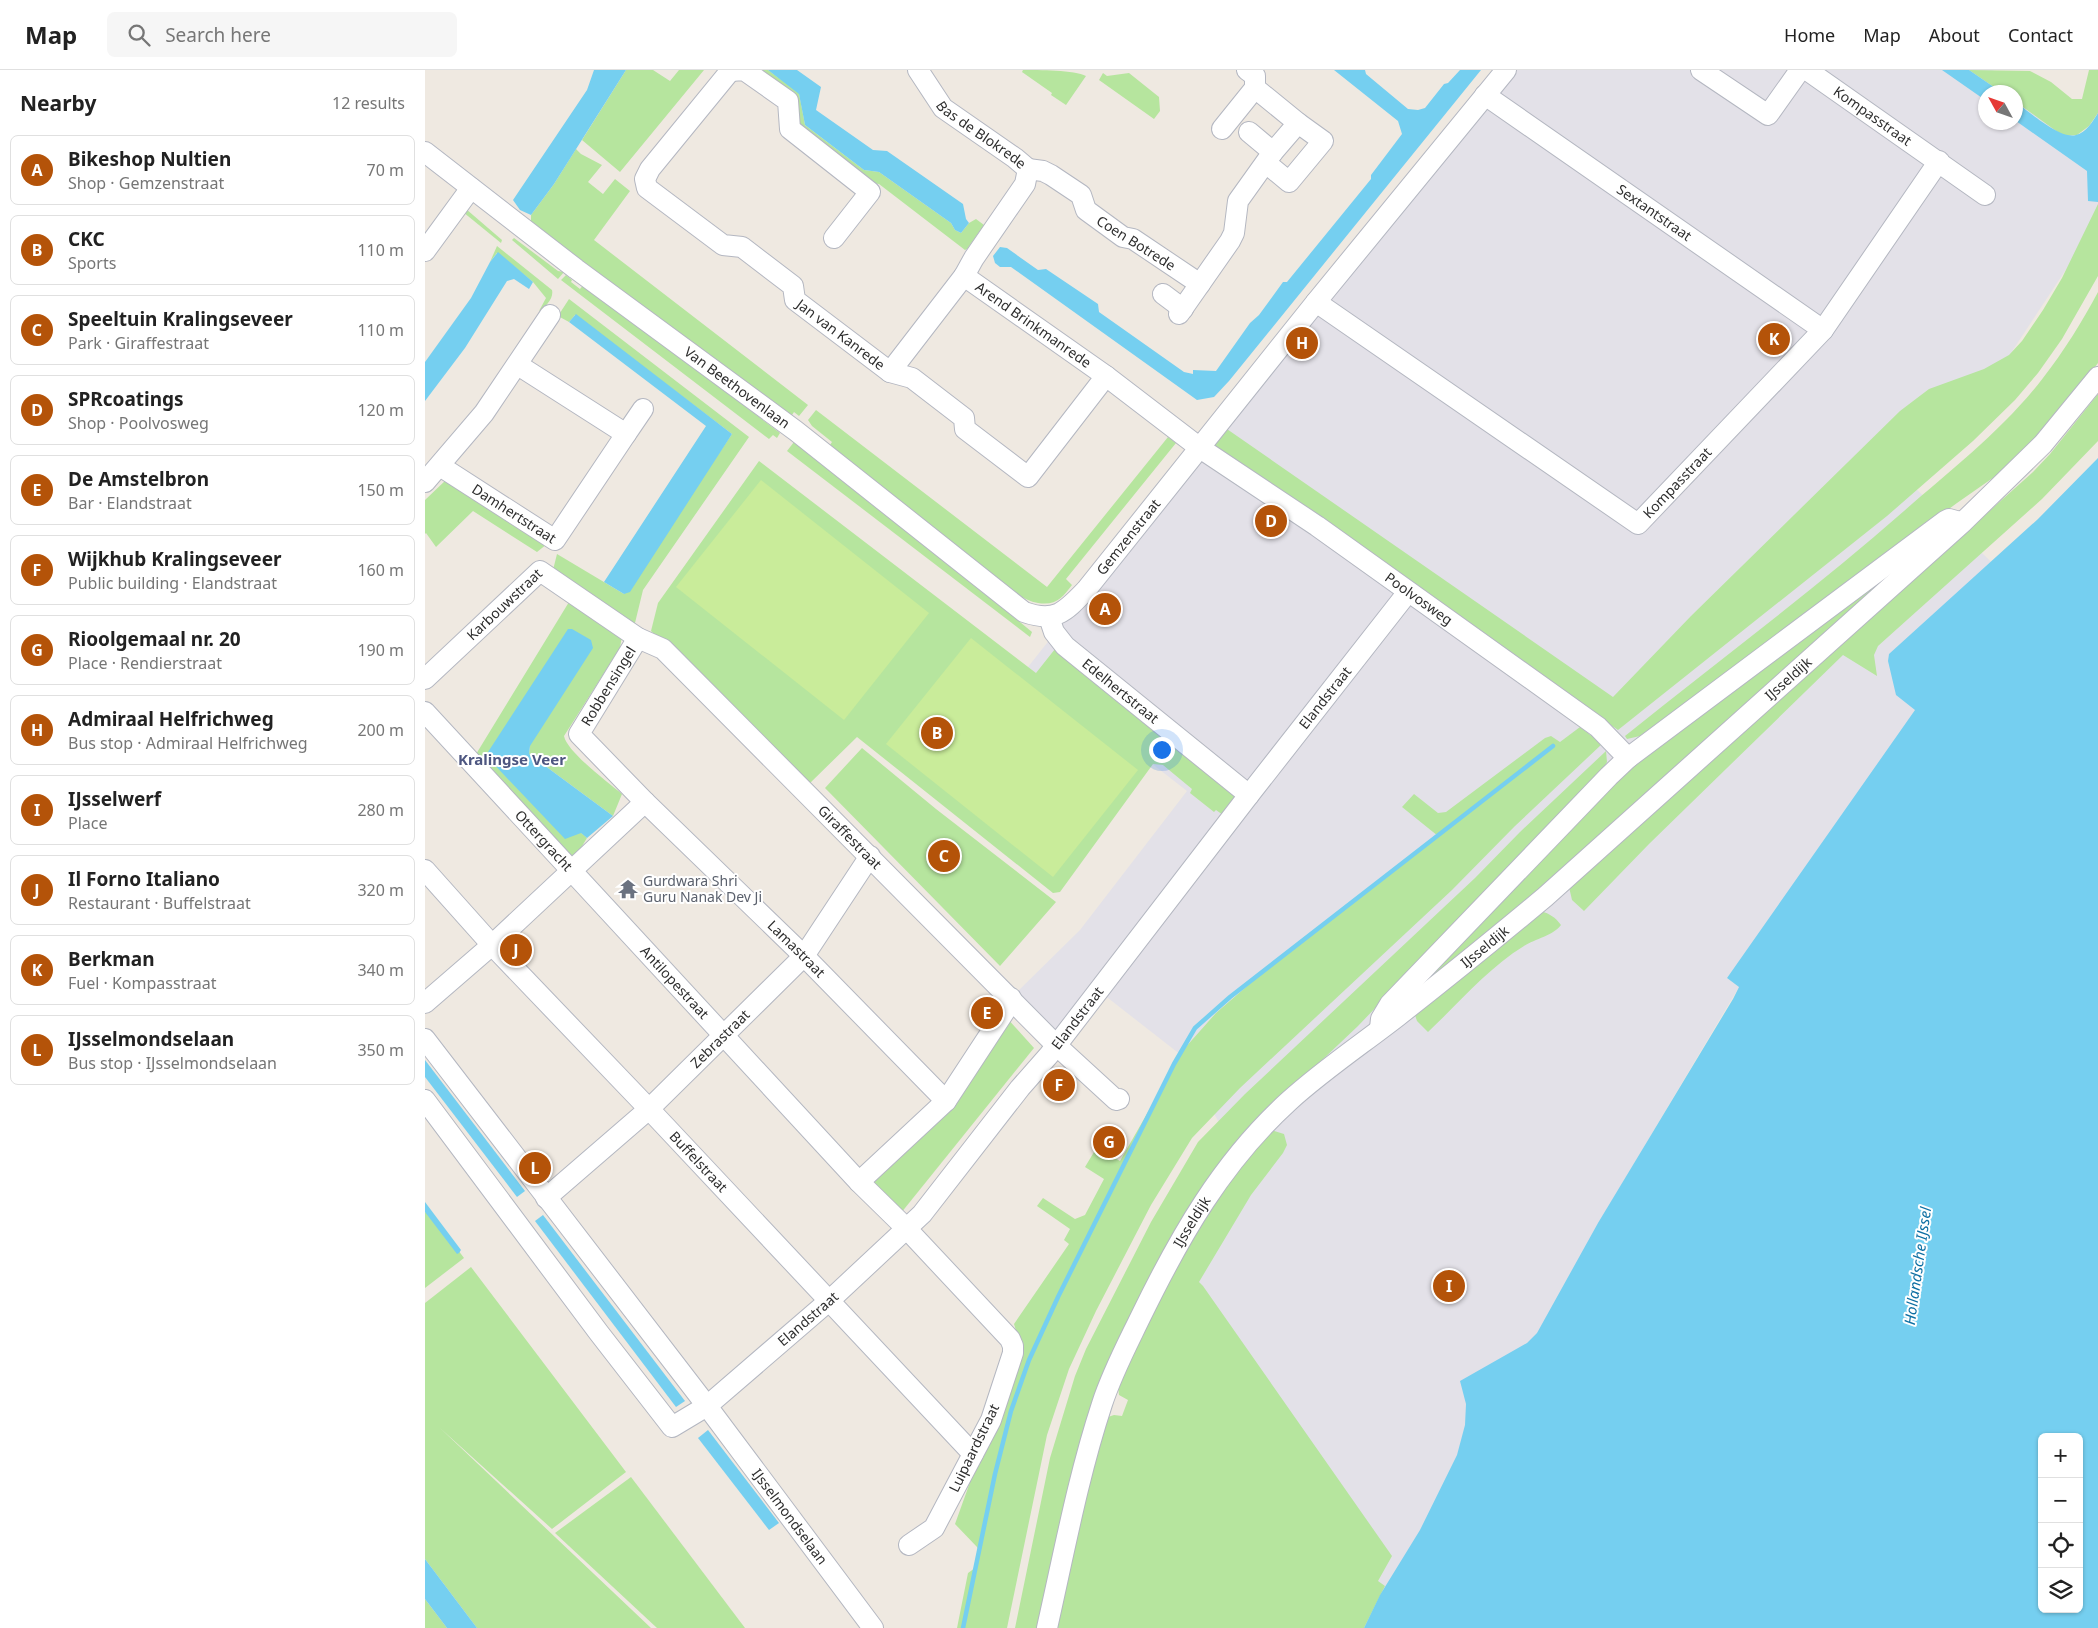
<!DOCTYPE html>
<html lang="en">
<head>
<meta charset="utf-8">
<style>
  :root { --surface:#fff; --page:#f6f6f6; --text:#222; --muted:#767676; --line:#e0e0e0; --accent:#b45309 }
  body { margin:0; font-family:"Noto Sans",sans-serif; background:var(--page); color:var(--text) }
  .controls { position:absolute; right:15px; bottom:15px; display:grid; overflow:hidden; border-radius:8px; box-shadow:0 1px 4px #0004 }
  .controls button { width:45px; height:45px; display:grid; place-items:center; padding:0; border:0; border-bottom:1px solid var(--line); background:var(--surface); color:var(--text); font:25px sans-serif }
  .compass { position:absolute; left:1553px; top:15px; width:45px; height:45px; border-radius:50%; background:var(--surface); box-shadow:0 1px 4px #0004; rotate:310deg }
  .you { position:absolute; left:736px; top:679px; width:18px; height:18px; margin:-12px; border:4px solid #fff; border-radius:50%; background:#1a73e8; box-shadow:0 0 0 8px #1a73e833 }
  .badge { display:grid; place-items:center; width:32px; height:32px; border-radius:50%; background:var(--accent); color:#fff; font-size:16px; font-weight:700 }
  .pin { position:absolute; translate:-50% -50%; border:2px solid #fff; box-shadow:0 1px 5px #0006 }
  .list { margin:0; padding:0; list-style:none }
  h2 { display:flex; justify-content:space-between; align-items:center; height:65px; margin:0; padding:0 20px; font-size:21px }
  h2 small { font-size:16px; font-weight:400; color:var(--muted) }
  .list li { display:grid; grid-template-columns:32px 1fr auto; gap:15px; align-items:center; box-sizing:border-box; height:70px; margin:0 10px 10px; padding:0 10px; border:1px solid var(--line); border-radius:8px }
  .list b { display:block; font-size:19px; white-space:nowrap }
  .list p { margin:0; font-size:16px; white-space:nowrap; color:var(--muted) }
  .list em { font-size:16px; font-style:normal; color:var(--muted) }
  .icon { flex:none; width:28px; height:28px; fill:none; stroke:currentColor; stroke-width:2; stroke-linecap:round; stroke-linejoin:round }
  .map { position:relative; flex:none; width:1673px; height:1558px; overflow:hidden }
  header { display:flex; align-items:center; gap:30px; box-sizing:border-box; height:70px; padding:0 25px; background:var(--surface); border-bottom:1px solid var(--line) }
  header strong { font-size:24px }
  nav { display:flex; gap:28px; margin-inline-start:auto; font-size:18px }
  .search { width:350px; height:45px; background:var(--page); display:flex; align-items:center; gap:12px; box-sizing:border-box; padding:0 18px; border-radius:8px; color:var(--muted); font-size:19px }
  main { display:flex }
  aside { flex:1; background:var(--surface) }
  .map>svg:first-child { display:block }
  .industrial { fill:#e3e1e8; fill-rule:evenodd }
  .green { fill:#b6e59e }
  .pitch { fill:#c9ec9a }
  .water { fill:#75cff0; fill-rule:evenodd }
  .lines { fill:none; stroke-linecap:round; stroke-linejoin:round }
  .stream { stroke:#75cff0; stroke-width:4.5 }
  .minor-casing { stroke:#b4b7c1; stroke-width:22 }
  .minor { stroke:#fff; stroke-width:20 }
  .labels { text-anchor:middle; stroke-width:4; stroke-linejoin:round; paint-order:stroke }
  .street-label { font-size:14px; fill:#2e2e2e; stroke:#fff }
  .worship-label { font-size:14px; fill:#5b616d; stroke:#fff; text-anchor:start }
  .neighbourhood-label { font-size:15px; font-weight:bold; fill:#4d5680; stroke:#fff }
  .water-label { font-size:15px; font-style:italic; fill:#0d6fa3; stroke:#fff }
</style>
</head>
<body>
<header>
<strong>Map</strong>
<div class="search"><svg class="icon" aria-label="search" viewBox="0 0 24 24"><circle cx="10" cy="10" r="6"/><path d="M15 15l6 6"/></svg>Search here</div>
<nav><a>Home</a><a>Map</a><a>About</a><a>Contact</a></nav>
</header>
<main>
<aside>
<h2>Nearby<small>12 results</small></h2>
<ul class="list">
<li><span class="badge">A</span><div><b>Bikeshop Nultien</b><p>Shop · Gemzenstraat</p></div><em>70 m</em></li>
<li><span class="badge">B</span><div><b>CKC</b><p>Sports</p></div><em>110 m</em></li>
<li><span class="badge">C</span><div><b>Speeltuin Kralingseveer</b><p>Park · Giraffestraat</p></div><em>110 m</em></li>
<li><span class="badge">D</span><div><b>SPRcoatings</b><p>Shop · Poolvosweg</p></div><em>120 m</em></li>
<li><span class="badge">E</span><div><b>De Amstelbron</b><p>Bar · Elandstraat</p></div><em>150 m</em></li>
<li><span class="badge">F</span><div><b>Wijkhub Kralingseveer</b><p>Public building · Elandstraat</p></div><em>160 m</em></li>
<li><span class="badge">G</span><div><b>Rioolgemaal nr. 20</b><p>Place · Rendierstraat</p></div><em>190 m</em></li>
<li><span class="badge">H</span><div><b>Admiraal Helfrichweg</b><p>Bus stop · Admiraal Helfrichweg</p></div><em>200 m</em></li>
<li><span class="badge">I</span><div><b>IJsselwerf</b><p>Place</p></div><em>280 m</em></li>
<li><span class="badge">J</span><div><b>Il Forno Italiano</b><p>Restaurant · Buffelstraat</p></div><em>320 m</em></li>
<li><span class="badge">K</span><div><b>Berkman</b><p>Fuel · Kompasstraat</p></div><em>340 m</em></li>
<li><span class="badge">L</span><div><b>IJsselmondselaan</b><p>Bus stop · IJsselmondselaan</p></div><em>350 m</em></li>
</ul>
</aside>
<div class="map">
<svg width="1673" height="1558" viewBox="0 0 1673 1558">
  <rect width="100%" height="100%" fill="#efe9e1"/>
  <path class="industrial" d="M1081,0H1568L1673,90V144L1667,160L1584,286L1446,375L1593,518L1302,908L1314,917L1198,1112L984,1558L751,1247L828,1113L756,985L674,921L631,975L586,928L655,860L762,721L603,597L900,221ZM1560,22H1590V52H1560Z"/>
  <g class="green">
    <polygon points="201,0 228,0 245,11 254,0 279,0 195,102 157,70"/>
    <polygon points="328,0 343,0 374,23 380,55 439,100 454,102 526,153 530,160 536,163 544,153 551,149 559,155 542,179 540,180 454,114 440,112 372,60"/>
    <path d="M598,0C613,0 650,0 661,6L641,35L626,25L627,23L597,2Z"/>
    <polygon points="1544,0 1605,1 1626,12 1647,29 1657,29 1664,0 1673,0 1673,43 1664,56 1652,65 1638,66 1591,32 1590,22 1576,22"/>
    <polygon points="678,3 682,6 704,3 734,27 735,41 729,49 674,10"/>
    <polygon points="151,79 156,84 177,95 163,112 178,124 190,109 205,121 169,170 383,335 374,346 369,342 367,345 229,247 106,154 106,145 129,114"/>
    <polygon points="1673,134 1673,206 1637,269 1613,303 1590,330 1548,371 1462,446 1193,660 785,374 799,357 1188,627 1266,546 1475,341 1504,319 1559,299 1584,285 1597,271 1618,240 1637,208"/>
    <polygon points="41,139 77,170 76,173 38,142"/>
    <polygon points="89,168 133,201 139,202 133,209 87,170"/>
    <path d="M72,176L127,220C129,228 121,237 114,241L121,228L108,212L72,183L65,192Z"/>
    <polygon points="141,205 147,210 146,212 155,219 160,213 355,363 352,368 348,365 344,369 136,210"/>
    <path d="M1673,222V293L1654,318L1595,389L1532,433L1215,666L1202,669L1200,666C1293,591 1389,520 1479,441C1527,399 1579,359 1618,308C1639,281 1657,252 1673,222Z"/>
    <polygon points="144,229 324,367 218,520 209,557 128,500 132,484 199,524 307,364 150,245 144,252 133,246"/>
    <polygon points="1673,324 1673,371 1617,429 1453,576 1449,585 1452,606 1418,585 1224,774 1159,841 1147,830 1144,817 1608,402 1625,384"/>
    <path d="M391,340L622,517L743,367L751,373L641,509L647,515C638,527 631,536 613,533C595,530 577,512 563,501C509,460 458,417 405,375L407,372L387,356L383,350Z"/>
    <polygon points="369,372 492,466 607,562 605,567 362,381"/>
    <polygon points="334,391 611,603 630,579 811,727 798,745 791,740 789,742 765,723 767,719 738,695 728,694 635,822 628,823 432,667 382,716 226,561 233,533"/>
    <polygon points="22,409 122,474 112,482 48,441 11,477 1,463 0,464 0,430"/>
    <polygon points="1484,487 1166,779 998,918 995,914 1214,687"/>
    <path d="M144,532L197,566L195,578L139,666C142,682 184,713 197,724L188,746L104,684L105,676L63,682L162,768L148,791L45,694Z"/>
    <polygon points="1155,657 1177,674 1090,756 1027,820 815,1018 767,1068 726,1135 671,1241 644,1299 622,1365 582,1558 532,1558 543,1503 550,1498 555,1483 552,1477 530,1454 553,1390 592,1264 589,1254 644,1174 639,1170 645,1159 612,1136 618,1128 650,1149 660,1145 679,1109 660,1097 672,1077 695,1091 759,979 791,943 873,872 1013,766 977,737 989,724 1013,743 1021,742 1120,668 1126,666 1135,672"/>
    <polygon points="437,678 511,739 631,832 575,896 400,718"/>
    <polygon points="1181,681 1182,692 1177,701 933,956 857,1028 692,1279 616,1558 590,1558 625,1388 650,1306 661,1279 726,1152 773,1072 820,1024 1050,808 1095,762"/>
    <path d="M1116,841C1125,844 1130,847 1136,855C1129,865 1110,869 1099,876C1063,898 1034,933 1003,962L992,951L990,945Z"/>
    <polygon points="581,947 609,978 476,1143 445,1108"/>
    <polygon points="846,1060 859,1064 862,1075 858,1083 826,1125 774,1212 778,1216 967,1486 953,1511 960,1516 939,1558 630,1558 663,1413 683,1347 689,1345 697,1346 703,1330 694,1325 693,1317 710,1273 784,1136"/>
    <polygon points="0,1142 6,1144 39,1188 0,1218"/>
    <polygon points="46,1197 201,1402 127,1459 15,1358 226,1558 52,1558 0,1489 0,1233"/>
    <polygon points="206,1407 320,1558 232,1558 130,1463"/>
    <polygon points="0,1529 22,1558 0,1558"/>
  </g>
  <g class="pitch">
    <polygon points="336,410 504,543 419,650 251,517"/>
    <polygon points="546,568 713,700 628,807 461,674"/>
  </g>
  <g class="water">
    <polygon points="169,0 201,0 129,114 106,145 95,140 88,130 162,20"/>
    <polygon points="343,0 372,0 396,17 391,40 448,80 462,81 538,134 541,149 544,153 536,163 530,160 526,153 454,102 439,100 380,55 374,24"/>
    <polygon points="909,0 940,0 941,4 983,39 993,40 1000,38 1019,14 1023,13 1035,0 1056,0 804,311 789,327 772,330 586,197 575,197 570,193 568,186 575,177 582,178 613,200 621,199 673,234 674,242 759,302 768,304 768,300 791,301 825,253 834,245 858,212 862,212 946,109 946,105 977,64 973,51"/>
    <polygon points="1517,0 1544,0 1576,22 1560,22 1560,30"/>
    <path d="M1591,32C1604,42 1636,70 1651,65C1661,63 1668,51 1673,43V132L1663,131L1662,101L1591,51Z"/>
    <polygon points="73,182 108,212 104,219 89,209 82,211 40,278 0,331 0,292 46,228 65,192"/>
    <polygon points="151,244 307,364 205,522 199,524 179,512 281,356 144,252"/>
    <path d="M1673,388V1558H939L955,1525L995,1460L1032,1385L1040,1355L1041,1334L1035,1311L1102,1273L1112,1263L1173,1153L1308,929L1314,917L1302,908L1490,640L1471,625L1463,591L1464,584L1613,449ZM1617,1367H1654V1539H1617Z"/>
    <polygon points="143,559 147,559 166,570 168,578 105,676 104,684 188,746 162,768 156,763 140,769 63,688 63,682"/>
    <polygon points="0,990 100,1121 92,1127 0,1007"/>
    <polygon points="0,1132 36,1180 34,1183 32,1184 0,1142"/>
    <polygon points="118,1145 260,1331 251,1337 110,1151"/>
    <polygon points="283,1360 354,1453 344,1460 273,1368"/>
    <polygon points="0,1489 52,1558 22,1558 0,1529"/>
  </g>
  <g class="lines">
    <polyline class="stream" points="538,1558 570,1404 586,1341 604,1290 633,1227 749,994 770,958 805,927 1128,676"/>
    <defs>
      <g id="minor">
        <path id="s1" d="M306,0L225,99L220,109L222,118L298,175L317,177L368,216L370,230L465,302L487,308L539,348L540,359L603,407L681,306"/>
        <path id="s2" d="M493,0L518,38L590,88L603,99L600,114L549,188L539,206"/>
        <polyline points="1276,0 1343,45 1375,0"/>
        <path id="s3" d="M1382,0L1560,125"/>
        <polyline points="306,1 319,0 363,31 365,59 445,122 409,168"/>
        <path id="s4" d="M1060,25L1398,260"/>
        <polyline points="797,59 830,18"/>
        <polyline points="824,62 848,82"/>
        <path id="s5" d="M0,82L151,199L371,361L599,542C630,553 640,542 661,520L891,232L1081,0"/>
        <polyline points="841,93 864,112 898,71 873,53"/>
        <polyline points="603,99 618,101 626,105 656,125 661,140 698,167 708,169 775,214"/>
        <polyline points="0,181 46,118"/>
        <polyline points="738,224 758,239"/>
        <path id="s6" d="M891,232L1213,454L1398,260L1514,91"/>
        <polyline points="754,244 805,171 809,163 813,131 848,82 873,53 830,18 830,6 822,0"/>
        <path id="s7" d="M465,302L539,206L681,306L775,378L892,456L1173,657L1203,688"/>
        <polyline points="201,364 218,339"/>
        <path id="s8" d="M15,396L130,470L201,364L93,295"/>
        <polyline points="0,412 59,343 125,245"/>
        <path id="s9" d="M624,547L629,562L640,576L824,725"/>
        <path id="s10" d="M0,609L115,501L213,568L238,579L631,975L691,1030L694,1029"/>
        <path id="s11" d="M0,642L434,1112L481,1158L585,1269L588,1276V1283L566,1350L509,1458L484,1475"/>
        <path id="s12" d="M220,732L379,886L521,1031"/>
        <path id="s13" d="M0,800L67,875L224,1039L548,1384"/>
        <path id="s14" d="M0,933L67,875L220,732L154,664L213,568"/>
        <polyline points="955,958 956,949 965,934 1184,706 1203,688 1520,451 1524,449 1535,452"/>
        <path id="s15" d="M0,969L282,1336L448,1558"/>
        <path id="s16" d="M0,1030L174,1263L247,1357L282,1336L405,1230L497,1144L595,1018L624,985L824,725L983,522"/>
        <polyline points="434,1112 521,1031 580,941 586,928"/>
        <path id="s17" d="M121,1128L224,1039L379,886L445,786"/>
        <path id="s18" d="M622,1558C639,1483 653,1407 677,1334C687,1303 702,1275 716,1246C755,1166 797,1092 864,1031C898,1000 937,974 973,946C1023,907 1072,867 1120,827L1537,453L1618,374L1673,307"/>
      </g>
    </defs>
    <use href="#minor" class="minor-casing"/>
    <use href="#minor" class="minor"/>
  </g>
  <defs>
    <symbol id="temple-bare" viewBox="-9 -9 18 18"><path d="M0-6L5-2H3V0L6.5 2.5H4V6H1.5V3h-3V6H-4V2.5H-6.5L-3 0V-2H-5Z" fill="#6b7280" stroke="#fff" stroke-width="2.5" paint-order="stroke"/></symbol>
  </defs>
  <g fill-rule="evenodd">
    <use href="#temple-bare" x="189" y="805" width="28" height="28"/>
  </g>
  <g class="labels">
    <g class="street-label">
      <text dy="5" stroke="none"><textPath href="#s3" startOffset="80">Kompasstraat</textPath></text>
      <text dy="5" stroke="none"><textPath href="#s2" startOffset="92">Bas de Blokrede</textPath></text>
      <text dy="5" stroke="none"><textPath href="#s4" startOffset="206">Sextantstraat</textPath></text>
      <text transform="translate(711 173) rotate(32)" y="5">Coen Botrede</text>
      <text dy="5" stroke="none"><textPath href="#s7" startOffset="206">Arend Brinkmanrede</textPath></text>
      <text dy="5" stroke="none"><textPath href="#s1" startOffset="398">Jan van Kanrede</textPath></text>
      <text dy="5" stroke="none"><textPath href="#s5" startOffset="391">Van Beethovenlaan</textPath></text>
      <text dy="5" stroke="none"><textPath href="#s6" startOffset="448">Kompasstraat</textPath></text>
      <text dy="5" stroke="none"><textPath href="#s8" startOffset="88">Damhertstraat</textPath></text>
      <text dy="5" stroke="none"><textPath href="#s5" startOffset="895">Gemzenstraat</textPath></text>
      <text dy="5" stroke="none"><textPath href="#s7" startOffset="679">Poolvosweg</textPath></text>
      <text dy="5" stroke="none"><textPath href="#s10" startOffset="109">Karbouwstraat</textPath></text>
      <text dy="5" stroke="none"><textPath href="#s18" startOffset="1244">IJsseldijk</textPath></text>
      <text dy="5" stroke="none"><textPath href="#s14" startOffset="449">Robbensingel</textPath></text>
      <text dy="5" stroke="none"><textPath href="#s9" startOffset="105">Edelhertstraat</textPath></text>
      <text dy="5" stroke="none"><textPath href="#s16" startOffset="1394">Elandstraat</textPath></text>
      <text dy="5" stroke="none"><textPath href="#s10" startOffset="569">Giraffestraat</textPath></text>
      <text dy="5" stroke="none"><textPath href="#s11" startOffset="175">Ottergracht</textPath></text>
      <text dy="5" stroke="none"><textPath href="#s18" startOffset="839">IJsseldijk</textPath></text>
      <text dy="5" stroke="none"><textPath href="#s12" startOffset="211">Lamastraat</textPath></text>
      <text dy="5" stroke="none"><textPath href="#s11" startOffset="368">Antilopestraat</textPath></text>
      <text dy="5" stroke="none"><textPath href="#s16" startOffset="989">Elandstraat</textPath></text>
      <text dy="5" stroke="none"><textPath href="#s17" startOffset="236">Zebrastraat</textPath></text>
      <text dy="5" stroke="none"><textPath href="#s13" startOffset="400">Buffelstraat</textPath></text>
      <text dy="5" stroke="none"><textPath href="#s18" startOffset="434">IJsseldijk</textPath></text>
      <text dy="5" stroke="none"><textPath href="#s16" startOffset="584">Elandstraat</textPath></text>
      <text transform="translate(549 1378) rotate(-64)" y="5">Luipaardstraat</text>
      <text dy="5" stroke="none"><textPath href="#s15" startOffset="601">IJsselmondselaan</textPath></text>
    </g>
    <g class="worship-label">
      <text x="218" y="816">Gurdwara Shri<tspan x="218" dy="16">Guru Nanak Dev Ji</tspan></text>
    </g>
    <g class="neighbourhood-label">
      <text x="87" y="695">Kralingse Veer</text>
    </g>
    <g class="water-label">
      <text transform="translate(1493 1196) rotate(-82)" y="5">Hollandsche IJssel</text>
    </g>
  </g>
</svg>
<div class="controls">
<button>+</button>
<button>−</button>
<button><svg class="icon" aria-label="locate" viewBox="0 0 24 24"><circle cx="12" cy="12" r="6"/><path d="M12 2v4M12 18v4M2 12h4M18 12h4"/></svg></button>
<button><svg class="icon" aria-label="layers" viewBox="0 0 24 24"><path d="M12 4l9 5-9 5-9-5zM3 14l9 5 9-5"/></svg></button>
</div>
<svg class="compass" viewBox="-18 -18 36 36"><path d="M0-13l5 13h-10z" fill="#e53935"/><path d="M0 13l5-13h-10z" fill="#767676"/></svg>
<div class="you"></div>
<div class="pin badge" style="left:680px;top:539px">A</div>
<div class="pin badge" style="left:512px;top:663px">B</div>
<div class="pin badge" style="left:519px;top:786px">C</div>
<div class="pin badge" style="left:846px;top:451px">D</div>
<div class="pin badge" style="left:562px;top:943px">E</div>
<div class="pin badge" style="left:634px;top:1015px">F</div>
<div class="pin badge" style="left:684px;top:1072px">G</div>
<div class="pin badge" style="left:877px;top:273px">H</div>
<div class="pin badge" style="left:1024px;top:1216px">I</div>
<div class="pin badge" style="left:91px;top:880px">J</div>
<div class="pin badge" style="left:1349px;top:269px">K</div>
<div class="pin badge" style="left:110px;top:1098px">L</div>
</div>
</main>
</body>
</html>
